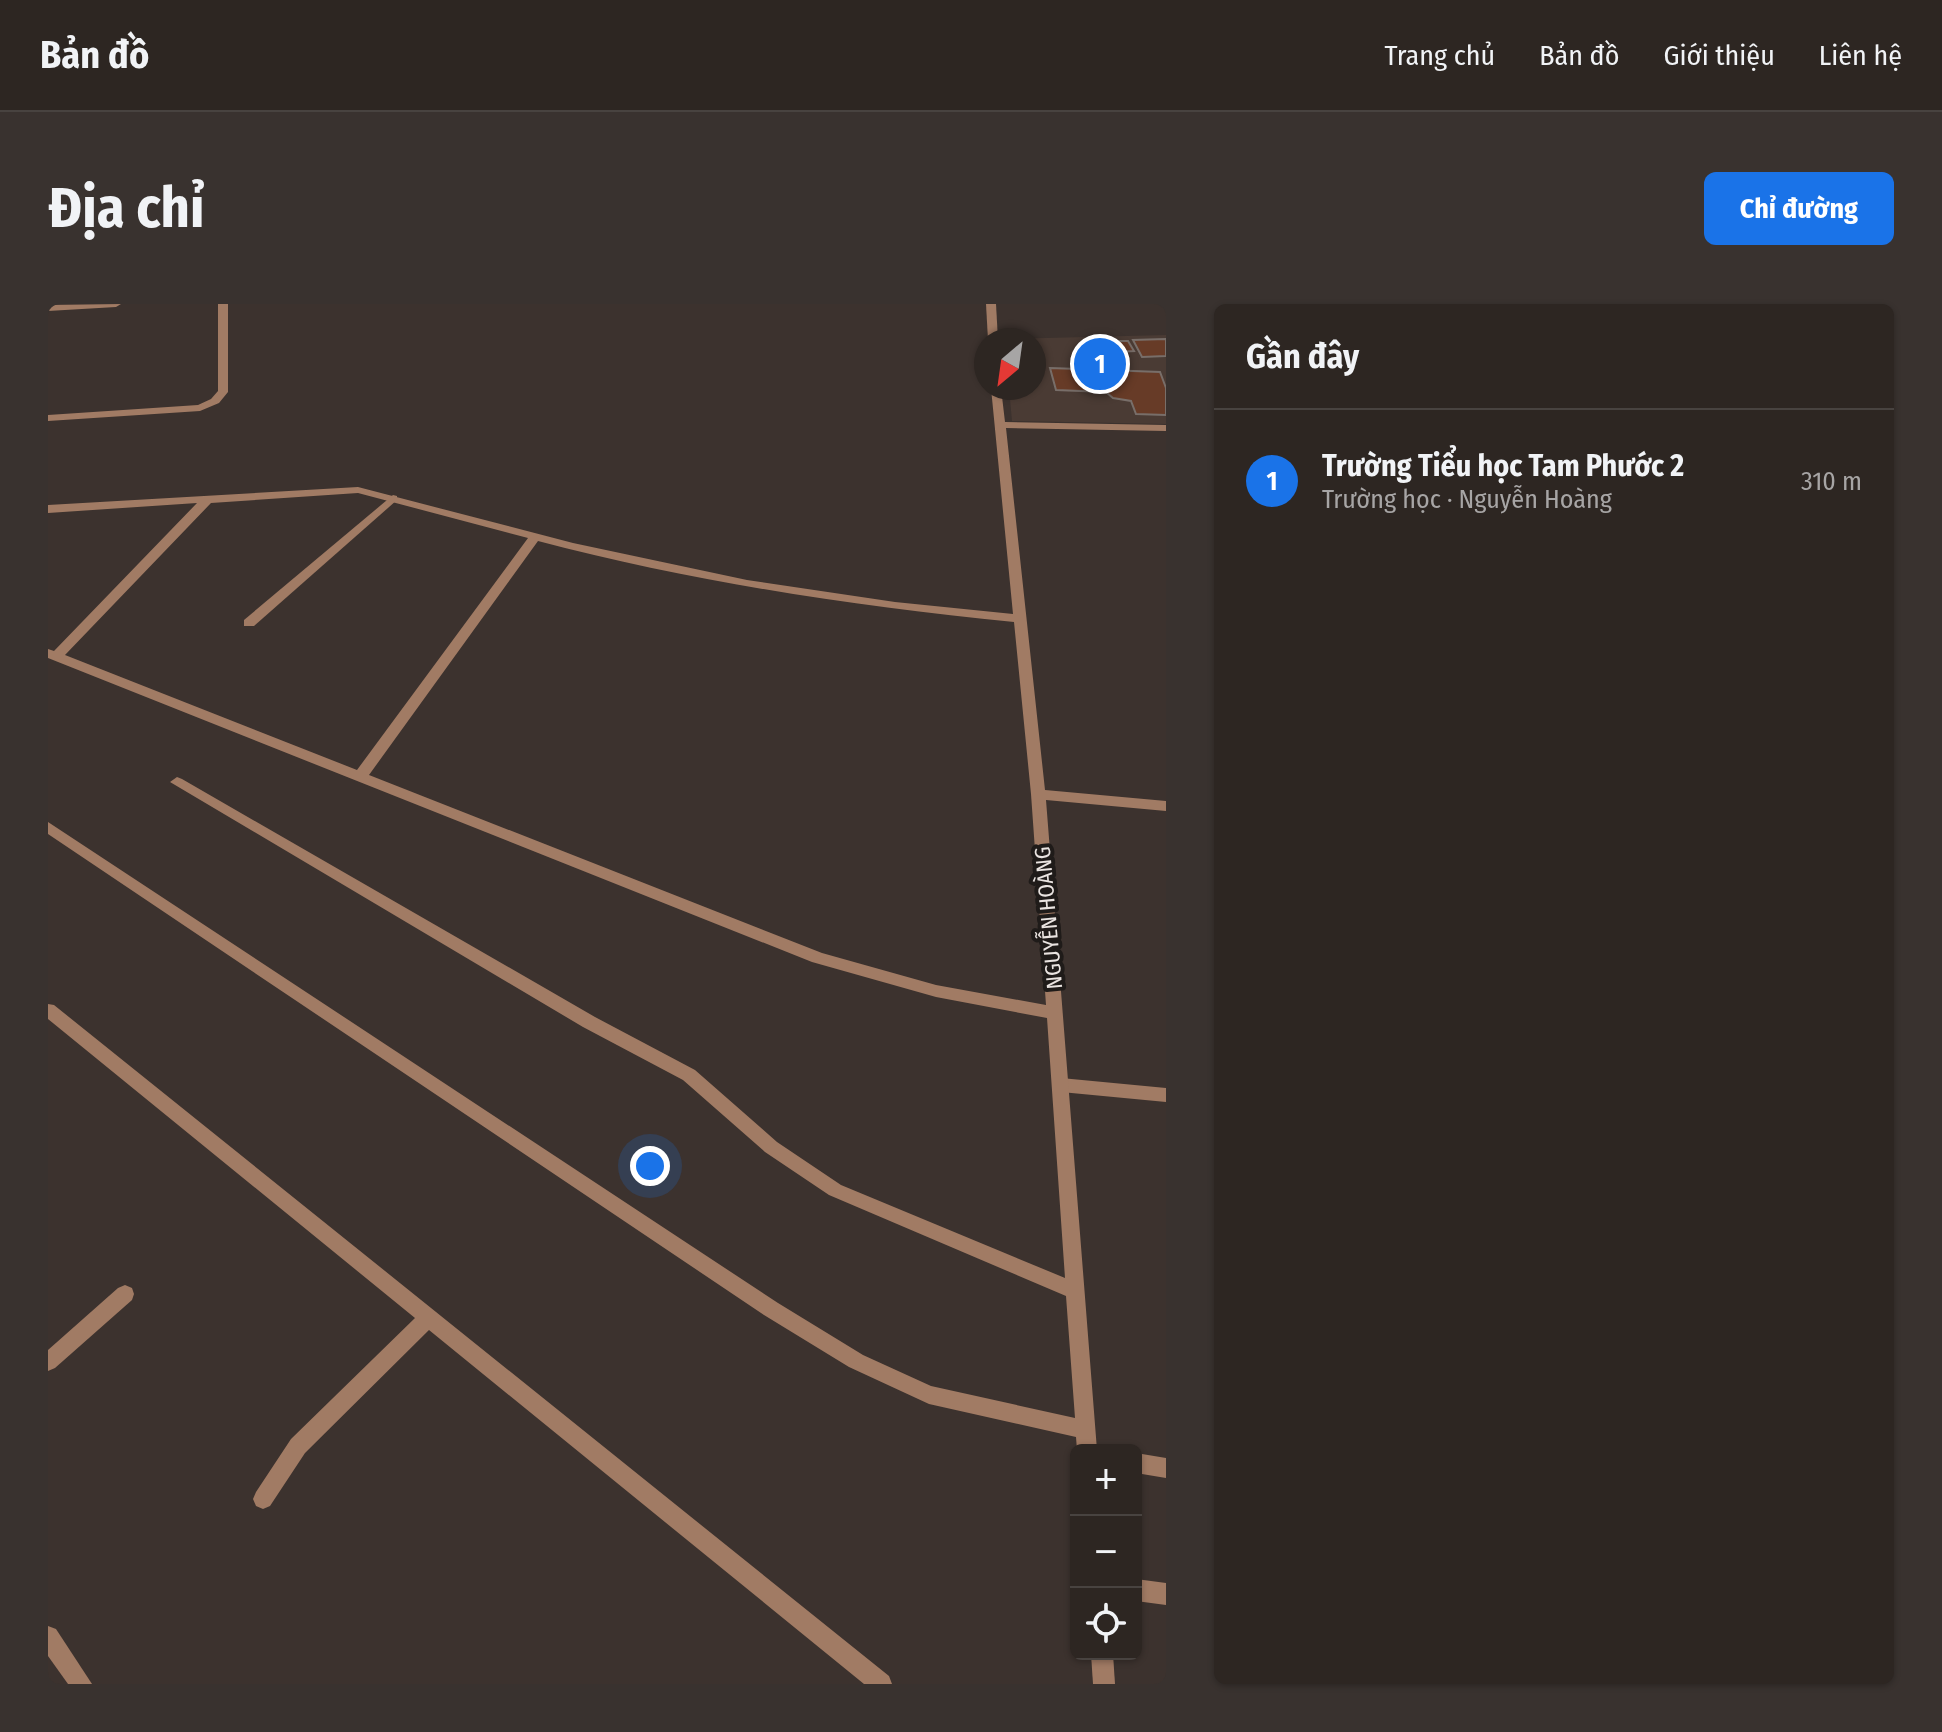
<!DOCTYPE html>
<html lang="vi">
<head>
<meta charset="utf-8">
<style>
  :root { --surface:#2d2622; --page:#39322f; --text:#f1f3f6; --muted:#a7a5a5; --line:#484340; --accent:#1a73e8 }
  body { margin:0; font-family:"Fira Sans Condensed",sans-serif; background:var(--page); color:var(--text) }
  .controls { position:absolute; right:24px; bottom:24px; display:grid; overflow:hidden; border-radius:12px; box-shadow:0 2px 6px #0004 }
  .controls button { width:72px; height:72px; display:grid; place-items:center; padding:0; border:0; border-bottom:2px solid var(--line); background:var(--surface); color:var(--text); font:40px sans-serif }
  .compass { position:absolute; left:926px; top:24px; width:72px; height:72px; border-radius:50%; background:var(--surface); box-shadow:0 2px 6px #0004; rotate:209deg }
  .you { position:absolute; left:602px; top:862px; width:28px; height:28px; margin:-20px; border:6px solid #fff; border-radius:50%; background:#1a73e8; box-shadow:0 0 0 12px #1a73e833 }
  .badge { display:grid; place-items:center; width:52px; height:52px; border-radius:50%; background:var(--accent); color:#fff; font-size:26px; font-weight:700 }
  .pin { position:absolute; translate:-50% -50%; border:4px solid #fff; box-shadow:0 2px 8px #0006 }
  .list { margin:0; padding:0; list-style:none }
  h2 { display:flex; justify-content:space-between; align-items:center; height:104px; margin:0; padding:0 32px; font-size:34px }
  h2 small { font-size:26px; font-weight:400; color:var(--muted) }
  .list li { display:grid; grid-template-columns:52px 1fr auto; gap:24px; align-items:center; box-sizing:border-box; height:144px; padding:0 32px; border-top:2px solid var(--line) }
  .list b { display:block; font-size:30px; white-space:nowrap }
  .list p { margin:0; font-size:26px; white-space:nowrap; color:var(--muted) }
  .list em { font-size:26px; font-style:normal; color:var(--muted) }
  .icon { flex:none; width:44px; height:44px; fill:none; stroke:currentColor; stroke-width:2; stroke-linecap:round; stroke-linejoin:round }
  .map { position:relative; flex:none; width:1118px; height:1380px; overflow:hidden; border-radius:12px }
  header { display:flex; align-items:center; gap:48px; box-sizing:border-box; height:112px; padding:0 40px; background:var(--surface); border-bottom:2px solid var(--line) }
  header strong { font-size:38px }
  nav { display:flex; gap:44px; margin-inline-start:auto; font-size:28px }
  .intro { display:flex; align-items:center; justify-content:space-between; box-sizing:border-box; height:192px; padding:0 48px }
  h1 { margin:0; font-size:56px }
  .button { padding:20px 36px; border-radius:12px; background:var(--accent); color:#fff; font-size:28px; font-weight:700 }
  main { display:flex; gap:48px; padding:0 48px }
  aside { flex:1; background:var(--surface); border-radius:12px; box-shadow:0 2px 6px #0004 }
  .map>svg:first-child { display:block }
  .built { fill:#4a3b34 }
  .building { fill:#673b27; stroke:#786e69; stroke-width:2 }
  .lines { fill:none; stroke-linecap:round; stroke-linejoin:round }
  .service { fill:#a17b64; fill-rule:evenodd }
  .minor { fill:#a17b64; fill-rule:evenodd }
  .labels { text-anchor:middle; stroke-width:8; stroke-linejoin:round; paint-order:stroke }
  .street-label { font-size:22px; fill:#eae4e1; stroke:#1f1b19 }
</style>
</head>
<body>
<header>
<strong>Bản đồ</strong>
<nav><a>Trang chủ</a><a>Bản đồ</a><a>Giới thiệu</a><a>Liên hệ</a></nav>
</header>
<div class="intro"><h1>Địa chỉ</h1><a class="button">Chỉ đường</a></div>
<main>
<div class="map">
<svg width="1118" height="1380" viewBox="0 0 1118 1380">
  <rect width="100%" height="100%" fill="#3c322e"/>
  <polygon class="built" points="1118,31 1118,120 964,117 961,84 986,84 986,36 958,35"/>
  <g class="building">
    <polygon points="1118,35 1118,52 1094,53 1085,36"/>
    <polygon points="1060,37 1080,37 1086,47 1066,48"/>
    <polygon points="1002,64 1112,68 1118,84 1118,111 1088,110 1083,97 1065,94 1058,88 1008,86"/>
  </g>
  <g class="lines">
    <g class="service">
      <polygon points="345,191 349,192 349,196 206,322 196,322 196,316"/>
      <polygon points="1013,774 1118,784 1118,798 1013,788 1007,786 1005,781 1007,776"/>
      <polygon points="1088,1275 1118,1279 1118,1301 1088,1297"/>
    </g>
    <g class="minor">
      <polygon points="73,0 68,3 0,7 0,1"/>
      <polygon points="170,0 180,0 180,88 171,99 152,107 0,117 0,111 150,101 163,95 170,87"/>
      <polygon points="938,0 948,0 950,36 940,36"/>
      <path d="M943,84H953L957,118L1118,121V127L958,124L997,486L1118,497V507L998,496L1049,1146H1029L1028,1133L881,1100L801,1063L716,1011L0,530V518L730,999L815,1051L883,1082L1027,1114L1018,992L781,891L717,848L635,776L535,723L122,478L129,473L134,475L547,713L647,766L729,838L793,881L1017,974L999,714L888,693L764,658L0,354V345L6,347L149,199L0,209V201L310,183L525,239L699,276L847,298L965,310ZM310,189L480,234L309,466L17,351L163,199ZM490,237C646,278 805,302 966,318L983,490L998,701L888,681L774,649L321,471Z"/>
      <polygon points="0,700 6,701 841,1372 844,1380 816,1380 381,1026 257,1149 222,1202 215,1205 208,1202 205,1195 208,1188 243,1135 367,1014 0,715"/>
      <polygon points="77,981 84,984 86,990 84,996 7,1064 0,1067 0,1046 70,984"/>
      <polygon points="1088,1149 1118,1154 1118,1174 1088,1169"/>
      <polygon points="0,1322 8,1325 44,1380 20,1380 0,1352"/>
      <polygon points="1043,1350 1065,1350 1067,1380 1045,1380"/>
    </g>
  </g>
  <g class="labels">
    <g class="street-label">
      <text transform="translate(1000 614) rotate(-95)" y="8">NGUYỄN HOÀNG</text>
    </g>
  </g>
</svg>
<div class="controls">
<button>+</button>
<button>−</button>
<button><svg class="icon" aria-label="locate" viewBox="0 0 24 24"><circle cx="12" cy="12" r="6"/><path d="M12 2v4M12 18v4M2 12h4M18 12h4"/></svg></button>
</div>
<svg class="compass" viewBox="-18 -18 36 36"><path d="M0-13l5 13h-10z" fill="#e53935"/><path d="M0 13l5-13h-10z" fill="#a7a5a5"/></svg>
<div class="you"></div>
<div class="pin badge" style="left:1052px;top:60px">1</div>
</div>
<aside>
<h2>Gần đây<small></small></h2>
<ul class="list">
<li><span class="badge">1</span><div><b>Trường Tiểu học Tam Phước 2</b><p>Trường học · Nguyễn Hoàng</p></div><em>310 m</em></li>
</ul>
</aside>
</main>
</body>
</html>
